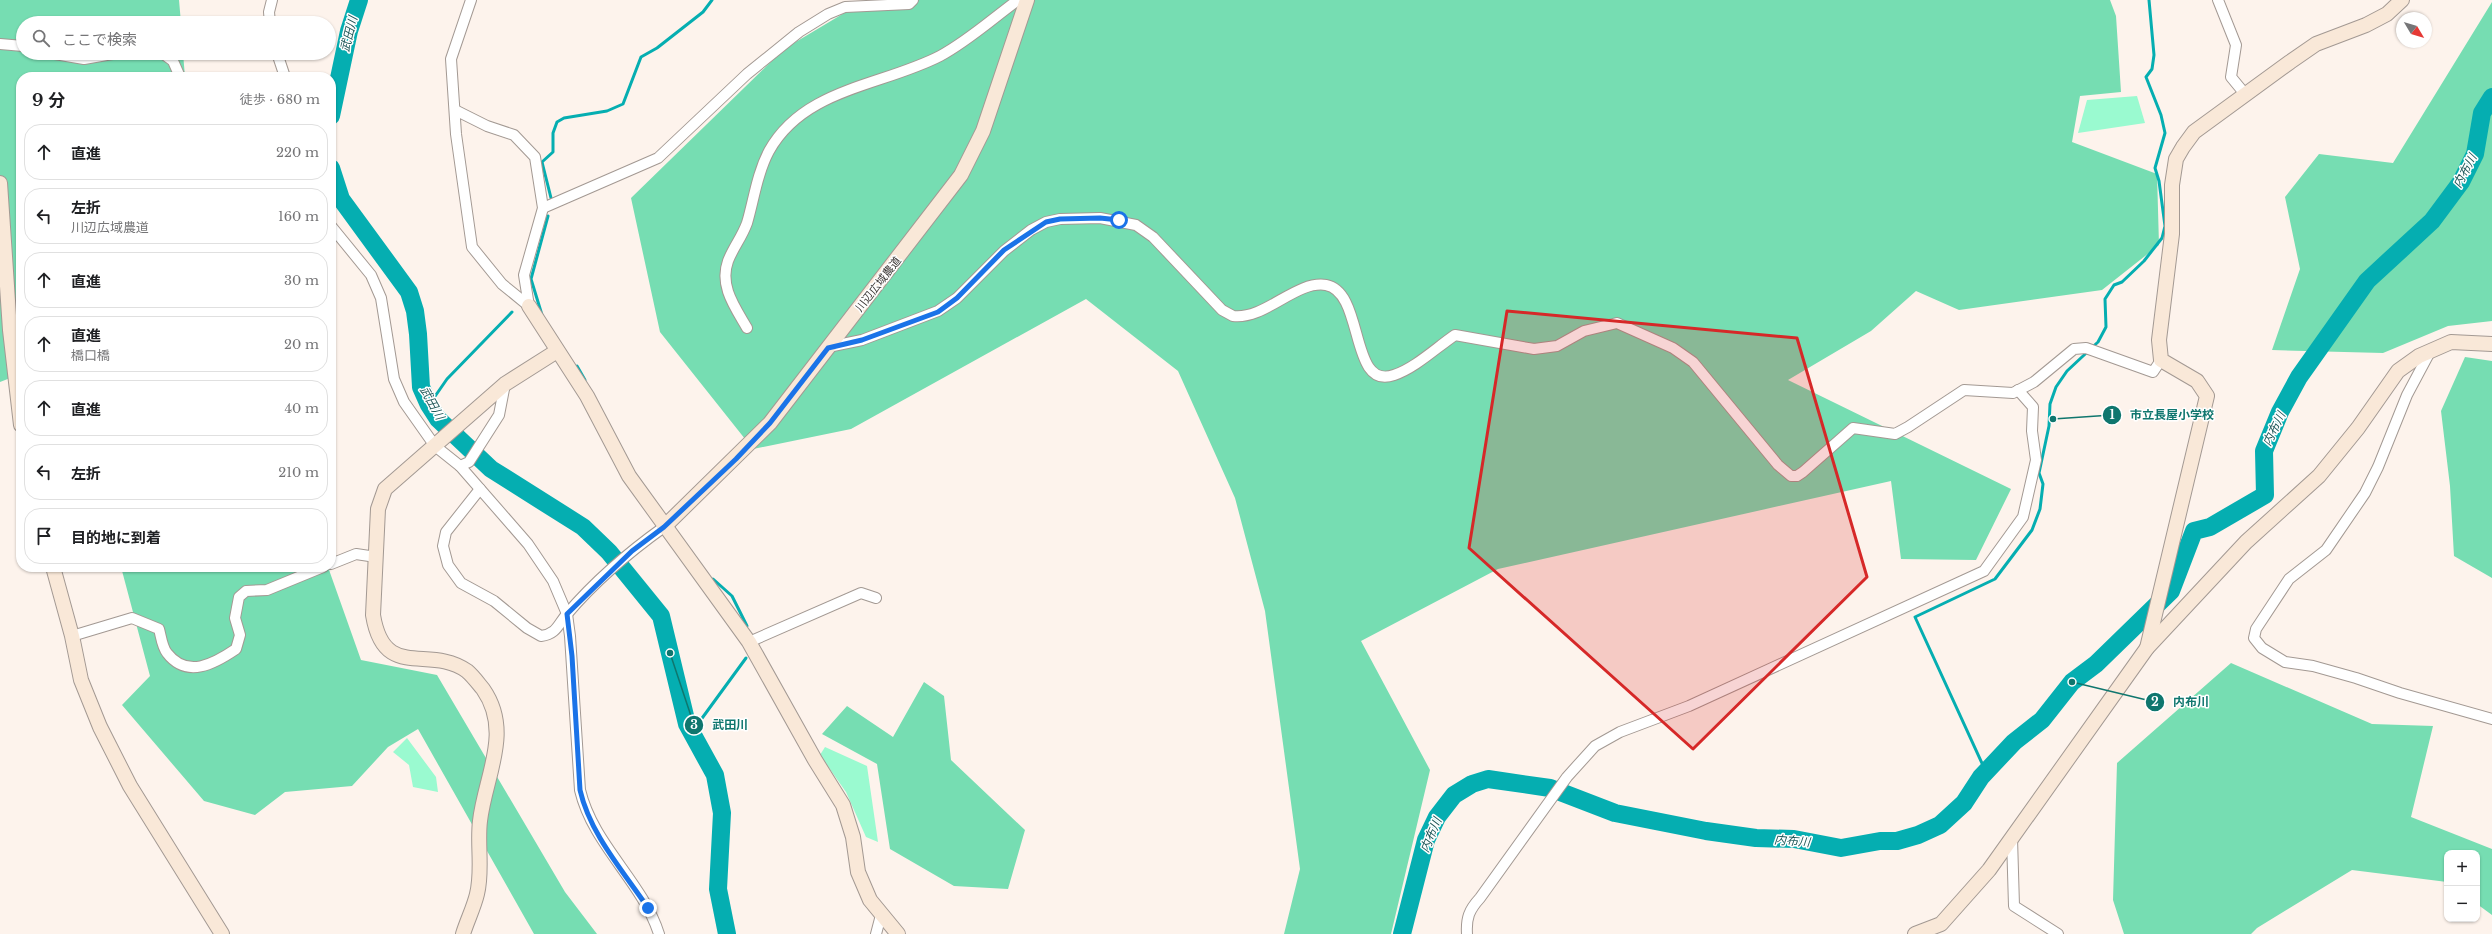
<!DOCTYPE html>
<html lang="ja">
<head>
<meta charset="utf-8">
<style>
  :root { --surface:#fff; --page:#f6f6f6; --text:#202124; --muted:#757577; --line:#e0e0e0 }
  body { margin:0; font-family:"Libre Baskerville","Noto Sans JP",serif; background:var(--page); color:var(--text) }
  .controls { position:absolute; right:12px; bottom:12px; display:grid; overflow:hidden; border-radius:8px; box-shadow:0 1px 3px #0004 }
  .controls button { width:36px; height:36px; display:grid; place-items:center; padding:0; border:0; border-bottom:1px solid var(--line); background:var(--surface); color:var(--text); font:20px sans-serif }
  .compass { position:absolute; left:2396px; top:12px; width:36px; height:36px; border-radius:50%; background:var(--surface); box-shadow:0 1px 3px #0004; rotate:128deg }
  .stop { position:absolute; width:12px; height:12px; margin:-9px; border:3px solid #1a73e8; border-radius:50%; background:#fff }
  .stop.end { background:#1a73e8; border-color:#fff; box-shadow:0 1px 4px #0008 }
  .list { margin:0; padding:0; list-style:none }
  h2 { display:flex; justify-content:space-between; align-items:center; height:52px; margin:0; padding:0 16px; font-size:17px }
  h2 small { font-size:13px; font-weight:400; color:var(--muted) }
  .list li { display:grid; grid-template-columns:26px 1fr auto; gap:12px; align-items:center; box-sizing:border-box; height:56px; margin:0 8px 8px; padding:0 8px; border:1px solid var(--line); border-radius:16px }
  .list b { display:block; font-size:15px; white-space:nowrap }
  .list p { margin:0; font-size:13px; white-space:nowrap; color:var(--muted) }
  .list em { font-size:13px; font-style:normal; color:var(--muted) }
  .icon { flex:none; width:22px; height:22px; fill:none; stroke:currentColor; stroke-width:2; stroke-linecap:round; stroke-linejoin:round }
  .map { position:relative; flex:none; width:2492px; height:934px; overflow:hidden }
  .search { position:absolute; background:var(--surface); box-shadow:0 1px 3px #0004; left:16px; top:16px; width:320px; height:44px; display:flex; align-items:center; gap:10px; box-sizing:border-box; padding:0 14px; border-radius:22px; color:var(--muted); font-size:15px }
  .panel { position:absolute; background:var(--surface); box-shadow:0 1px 3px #0004; left:16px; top:72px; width:320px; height:500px; border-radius:16px }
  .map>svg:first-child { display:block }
  .green { fill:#9afad0 }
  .forest { fill:#76ddb2 }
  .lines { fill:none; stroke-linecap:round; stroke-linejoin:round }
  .stream { stroke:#05aeb1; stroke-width:3 }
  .river { stroke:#05aeb1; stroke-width:18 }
  .street-casing { stroke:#a39993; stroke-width:12 }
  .secondary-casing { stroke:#a39993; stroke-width:16 }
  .street { stroke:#fff; stroke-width:10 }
  .secondary { stroke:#f9e8d8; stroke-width:14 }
  .route { stroke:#1a73e8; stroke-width:5 }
  .marked { fill:#d62828; fill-opacity:0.2; stroke:#d62828; stroke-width:3; stroke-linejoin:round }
  .labels { text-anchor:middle; stroke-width:3; stroke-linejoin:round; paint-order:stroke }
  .street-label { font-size:11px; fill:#3c3836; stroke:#fff }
  .water-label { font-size:12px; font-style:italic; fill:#225a5b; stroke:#fff }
  .leader { fill:none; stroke:#0f766e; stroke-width:1.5 }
  .callout-dot { fill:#0f766e; stroke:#fff; stroke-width:1.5 }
  .mark-label { font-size:12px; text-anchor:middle; font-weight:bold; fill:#fff }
  .callout-label { font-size:12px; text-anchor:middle; font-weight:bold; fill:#0f766e; stroke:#fff; stroke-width:3; stroke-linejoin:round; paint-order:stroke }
</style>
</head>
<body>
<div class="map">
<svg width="2492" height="934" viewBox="0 0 2492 934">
  <rect width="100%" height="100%" fill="#fdf3ec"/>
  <g class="green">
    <polygon points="2137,96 2145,123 2078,133 2087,100"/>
    <polygon points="407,738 436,777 438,792 413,787 409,765 393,752"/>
    <polygon points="825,747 867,766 878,842 866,837 846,792 820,755"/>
  </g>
  <g class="forest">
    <polygon points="0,0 179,0 181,23 23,23 23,53 183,53 185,77 21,77 21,380 18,375 0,382"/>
    <polygon points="866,0 2110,0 2116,16 2121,92 2080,96 2072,142 2157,174 2159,245 2102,290 1959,310 1916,291 1871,331 1788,380 2011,489 1976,560 1901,559 1891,481 1498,569 1361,641 1430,770 1391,934 1284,934 1300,869 1265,611 1235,498 1178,371 1086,299 851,429 753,449 660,332 631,198 784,49"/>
    <polygon points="2492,2 2492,321 2448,326 2383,353 2272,350 2300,269 2285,197 2319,154 2393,163"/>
    <polygon points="2465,357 2492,361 2492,578 2454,556 2450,486 2441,411"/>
    <polygon points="121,567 328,567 361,660 437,675 565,892 597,934 534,934 418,729 388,747 352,786 285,792 255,815 204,801 122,705 150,676"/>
    <polygon points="2231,663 2372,724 2433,726 2411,817 2492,849 2492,915 2477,904 2477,853 2447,853 2447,882 2352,870 2257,928 2251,934 2124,934 2113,900 2117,763"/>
    <polygon points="924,682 944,696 951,760 1025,830 1008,889 954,886 890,849 877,764 822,734 847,706 893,737"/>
  </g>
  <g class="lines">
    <g class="stream">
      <polyline points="551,198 542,162 553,152 553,133 557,122 564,118 607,111 623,104 641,57 657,48 703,12 712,0"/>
      <polyline points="542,315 531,279 548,216"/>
      <polyline points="577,366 585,380"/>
      <polyline points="429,405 447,379 512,312"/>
      <polyline points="713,579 732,596 747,626"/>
      <polyline points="697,743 700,721 746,658"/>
      <polyline points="1986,772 1915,617 1995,579 2032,530 2040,509 2043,484 2039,473 2049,426 2050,404 2056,387 2067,371 2098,342 2106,327 2105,299 2114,285 2122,282 2144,261 2162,238 2165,226 2159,181 2155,168 2165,133 2161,115 2146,77 2152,69 2154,55 2149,0"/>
    </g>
    <g class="river">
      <polyline points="331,116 349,31 359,0"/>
      <polyline points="331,168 341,199 409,292 415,311 418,334 421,387 429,405 438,419 491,469 583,527 609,552 661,616 687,724 715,775 722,813 718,889 727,934"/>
      <polyline points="1402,934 1426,840 1437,817 1454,795 1472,784 1488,779 1550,788 1615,813 1706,831 1756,838 1794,839 1841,848 1880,841 1897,841 1918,835 1940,825 1964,803 1981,777 2014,742 2042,720 2072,682 2096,664 2171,591 2194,531 2210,527 2265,495 2264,451 2280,412 2299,377 2367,281 2432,221 2461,182 2475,154 2482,113 2492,97"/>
    </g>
    <defs>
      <g id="street">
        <polyline points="471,0 451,59 456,134 472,247 502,284 529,306"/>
        <polyline points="2218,0 2236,45 2231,77 2245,94"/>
        <polyline points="270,23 269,12 272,0"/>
        <polyline points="0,44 23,46"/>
        <polyline points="49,53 84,59 118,53"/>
        <polyline points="162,53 173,61 180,77"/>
        <polyline points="277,53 285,77"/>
        <polyline points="455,110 487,126 514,135 535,157 543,208 524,275 529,306"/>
        <polyline points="543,208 658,158 747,74 799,32 828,14 845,7 909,4 913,0"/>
        <path d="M331,226L371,275L381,298L394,379L404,402L435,446L460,466L508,521L528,544L553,581L567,614L570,636L580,790C593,845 642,881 659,934"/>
        <path d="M747,328C735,307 719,286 728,261C733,248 742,237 747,223C754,199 757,174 769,151C804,88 882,86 940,56C968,41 992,19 1018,0"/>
        <path d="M828,347L862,340L938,311L957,298L1004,251L1031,230L1046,222L1060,219L1100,218L1136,225L1153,237L1222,310L1233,316C1265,320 1296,280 1326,285C1365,292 1349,391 1394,375C1415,368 1436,348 1455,335L1534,349L1557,346L1584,331L1617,323L1673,348L1693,362L1778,465L1791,476H1797L1803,472L1853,428L1895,434L1908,427L1964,390L2013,393L2034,382L2074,349L2086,348L2153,372L2161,360"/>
        <polyline points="2431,350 2407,395 2378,467 2365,493 2326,550 2289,579 2256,629 2254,638 2262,648 2285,662 2313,666 2356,678 2400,693 2492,719"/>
        <polyline points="460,466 469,462 499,415 505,384"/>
        <path d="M480,489L446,532L443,546L448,565L461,583L494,601L527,628L541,636C557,634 558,624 567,614C595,581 629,552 664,527"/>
        <polyline points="331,564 356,554 376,557"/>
        <path d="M72,636L132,618L159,629C161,636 162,647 167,653C187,679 214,664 236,649L240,635L235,618L239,597L246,591L267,590L323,567"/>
        <polyline points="749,642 861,593 876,598"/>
        <polyline points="2012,838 2014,906 2058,934"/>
        <polyline points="876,934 881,915"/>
        <path d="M1467,934C1466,918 1469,910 1480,898L1567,777L1595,746L1620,732L1689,706L1984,571L2023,517L2036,460L2032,431L2033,407L2018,390"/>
      </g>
      <g id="secondary">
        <polyline points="0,183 10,330 21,425"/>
        <polyline points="529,306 587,396 629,476 749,642 815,760 843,805 853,837 858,872 870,900 898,934"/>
        <polyline points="664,527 770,423 961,175 983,131 1027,0"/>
        <polyline points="53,567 72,636 81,680 100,727 130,786 222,934"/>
        <polyline points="2147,648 2207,396 2197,381 2161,360 2159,340 2172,234 2172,185 2176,159 2183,147 2194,132 2290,62 2316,44 2366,25 2387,14 2402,0"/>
        <path d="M463,934C467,921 474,907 477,894C483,870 477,845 480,821C485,776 513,732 483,689C478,683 473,676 467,671C429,644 384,682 373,615L378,509L385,489L505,384L557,351"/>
        <polyline points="1915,934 1941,924 1989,870 2147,648 2246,542 2319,476 2358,428 2398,371 2419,356 2451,342 2492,344"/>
      </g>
    </defs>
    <use href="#street" class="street-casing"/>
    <use href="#secondary" class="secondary-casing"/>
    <use href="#street" class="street"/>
    <use href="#secondary" class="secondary"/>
  </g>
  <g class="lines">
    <path class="route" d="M648,908C623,871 590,834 580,790L572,656L567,614L632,551L664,527L736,459L770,423L828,348L862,340L938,312L957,298L1004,250L1046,222L1060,219L1100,218L1119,220"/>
  </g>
  <path class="marked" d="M1507,311L1797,338L1867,577L1693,749L1469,548Z"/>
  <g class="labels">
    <g class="street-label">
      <text transform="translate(878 284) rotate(-52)" y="4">川辺広域農道</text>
    </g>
    <g class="water-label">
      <text transform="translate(349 34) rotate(-76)" y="4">武田川</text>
      <text transform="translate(2465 171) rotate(-62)" y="4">内布川</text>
      <text transform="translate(432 403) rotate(61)" y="4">武田川</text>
      <text transform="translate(2274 429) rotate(-64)" y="4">内布川</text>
      <text transform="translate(1431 835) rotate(-67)" y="4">内布川</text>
      <text transform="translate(1792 841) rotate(5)" y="4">内布川</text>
    </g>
  </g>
  <path class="leader" d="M2053 419L2112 415M2072 682L2155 702M670 653L694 725"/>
  <g class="callout-dot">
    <circle cx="2053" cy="419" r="4"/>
    <circle cx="2072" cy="682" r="4"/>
    <circle cx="670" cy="653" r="4"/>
    <circle cx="2112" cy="415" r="10"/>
    <circle cx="2155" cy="702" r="10"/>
    <circle cx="694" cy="725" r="10"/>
  </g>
  <g class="mark-label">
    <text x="2112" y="419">1</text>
    <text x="2155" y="706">2</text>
    <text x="694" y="729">3</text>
  </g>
  <g class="callout-label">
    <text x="2172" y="419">市立長屋小学校</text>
    <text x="2191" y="706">内布川</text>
    <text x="730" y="729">武田川</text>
  </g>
</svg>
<div class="controls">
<button>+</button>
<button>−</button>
</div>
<svg class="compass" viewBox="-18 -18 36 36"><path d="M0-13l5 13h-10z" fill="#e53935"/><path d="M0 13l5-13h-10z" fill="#757577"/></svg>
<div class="stop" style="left:1119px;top:220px"></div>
<div class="stop end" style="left:648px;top:908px"></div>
<div class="search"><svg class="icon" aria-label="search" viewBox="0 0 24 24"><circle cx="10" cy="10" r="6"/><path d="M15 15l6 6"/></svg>ここで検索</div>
<section class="panel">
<h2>9 分<small>徒歩 · 680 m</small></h2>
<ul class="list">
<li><svg class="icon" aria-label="ahead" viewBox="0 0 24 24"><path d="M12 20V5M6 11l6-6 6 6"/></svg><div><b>直進</b></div><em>220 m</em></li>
<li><svg class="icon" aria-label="left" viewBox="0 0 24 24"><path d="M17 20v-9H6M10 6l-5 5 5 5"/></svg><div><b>左折</b><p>川辺広域農道</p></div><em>160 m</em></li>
<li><svg class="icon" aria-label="ahead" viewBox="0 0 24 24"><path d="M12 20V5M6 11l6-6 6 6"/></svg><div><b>直進</b></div><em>30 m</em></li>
<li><svg class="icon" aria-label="ahead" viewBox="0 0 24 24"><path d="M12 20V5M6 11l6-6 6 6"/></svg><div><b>直進</b><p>橋口橋</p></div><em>20 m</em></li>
<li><svg class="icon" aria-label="ahead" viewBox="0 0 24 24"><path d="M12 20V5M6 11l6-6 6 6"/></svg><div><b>直進</b></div><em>40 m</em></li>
<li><svg class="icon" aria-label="left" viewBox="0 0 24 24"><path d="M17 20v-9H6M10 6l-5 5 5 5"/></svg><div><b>左折</b></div><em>210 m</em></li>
<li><svg class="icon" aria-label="arrive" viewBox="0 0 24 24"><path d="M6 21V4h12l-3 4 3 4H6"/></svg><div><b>目的地に到着</b></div></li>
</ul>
</section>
</div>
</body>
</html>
